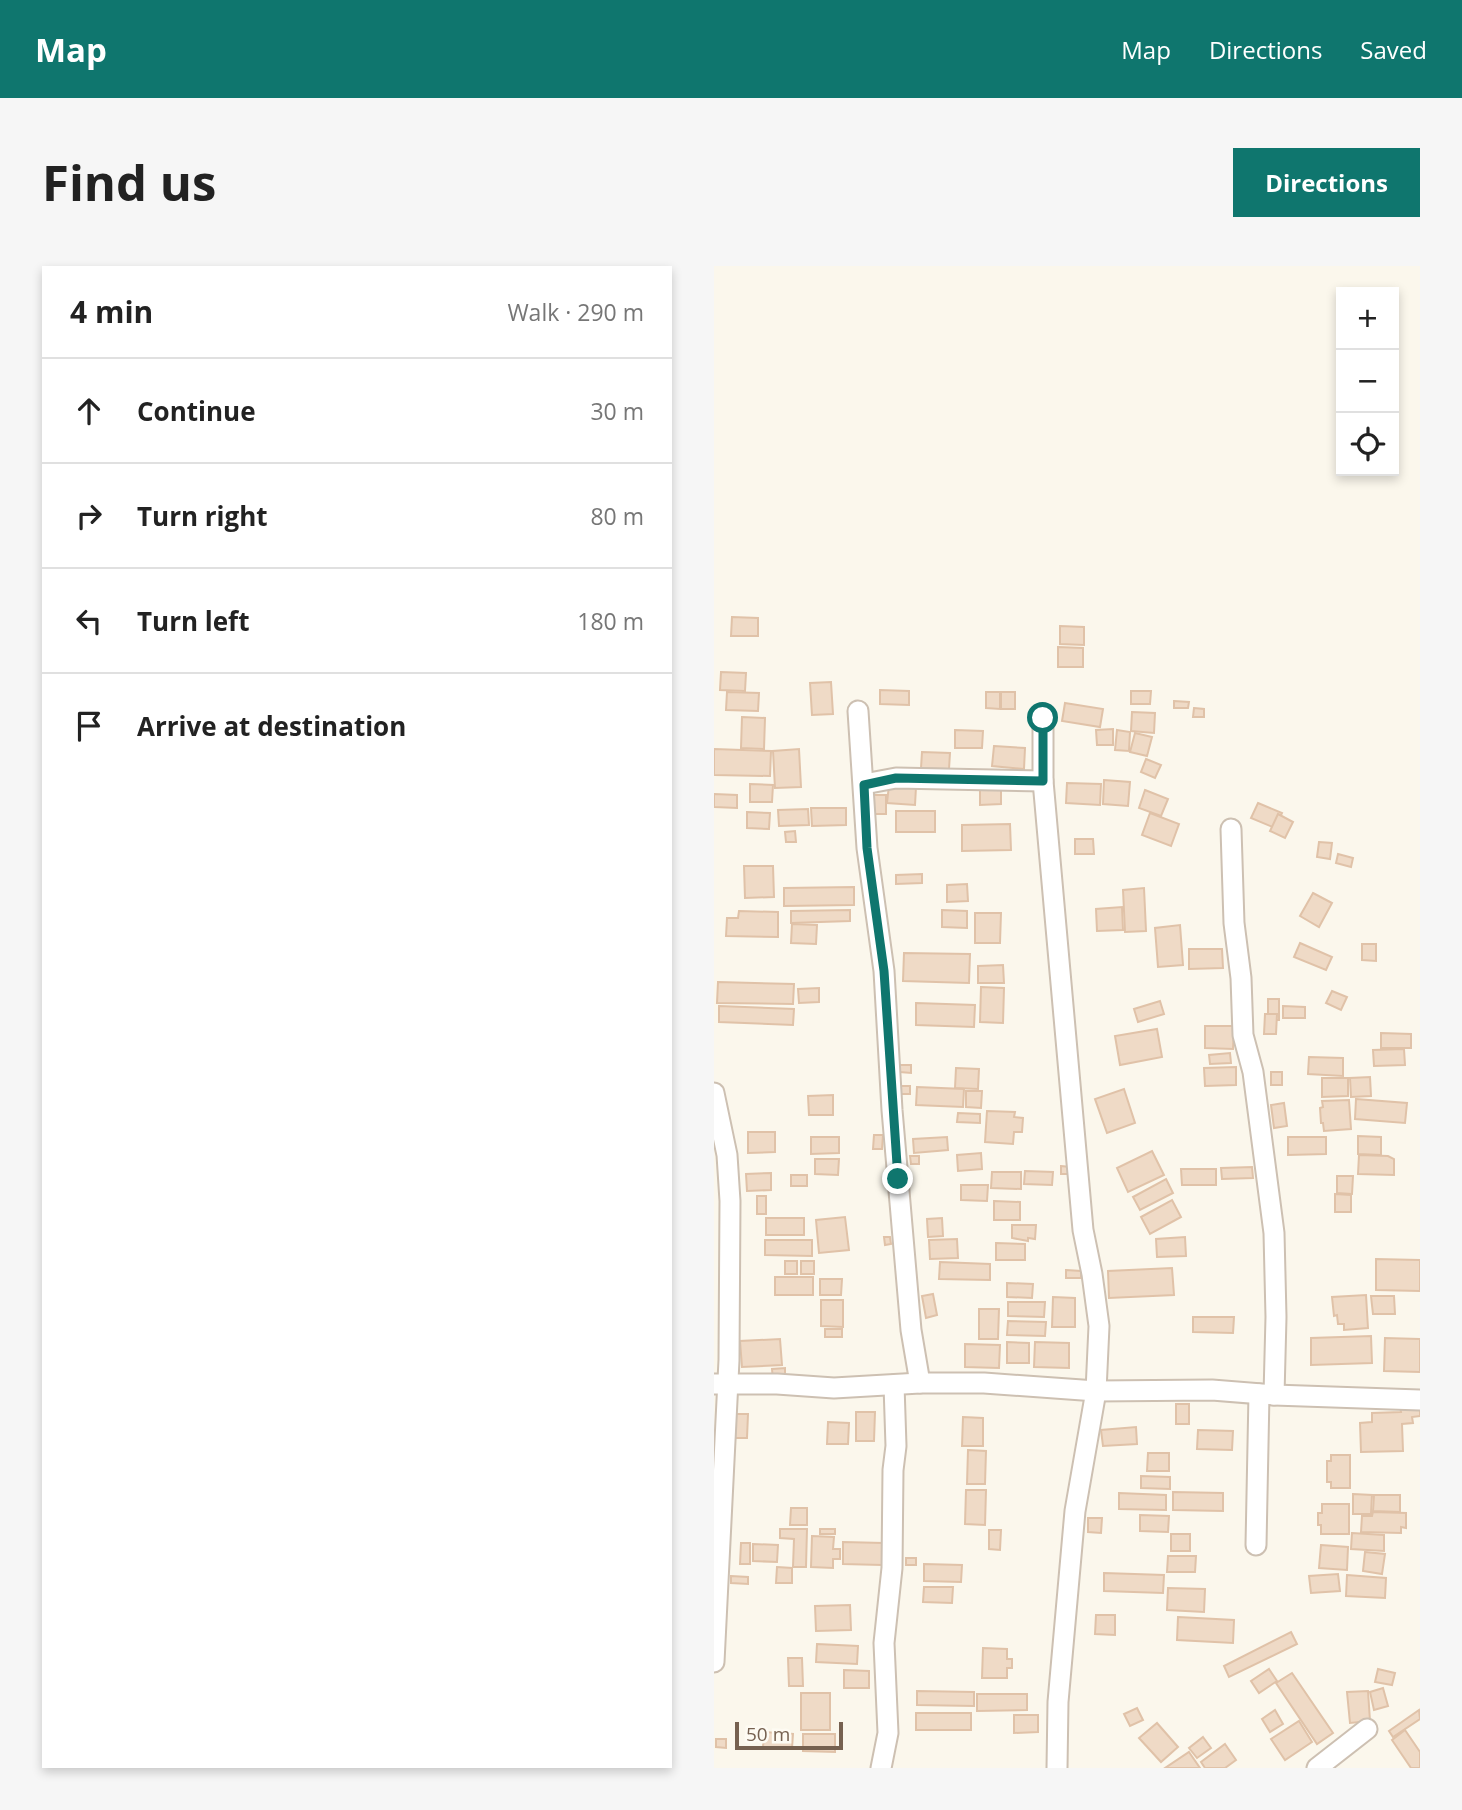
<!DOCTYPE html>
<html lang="en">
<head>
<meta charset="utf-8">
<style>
  :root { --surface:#fff; --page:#f6f6f6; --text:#222; --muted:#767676; --line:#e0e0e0; --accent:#0f766e }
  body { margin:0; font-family:"Open Sans",sans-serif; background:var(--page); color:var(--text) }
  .controls { position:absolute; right:21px; top:21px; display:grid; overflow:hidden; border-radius:0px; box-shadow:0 4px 10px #0003 }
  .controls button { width:63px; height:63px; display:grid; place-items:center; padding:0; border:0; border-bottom:2px solid var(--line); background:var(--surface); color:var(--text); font:35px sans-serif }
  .scale { position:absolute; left:21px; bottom:18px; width:108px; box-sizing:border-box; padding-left:7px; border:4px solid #766150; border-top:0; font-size:19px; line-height:24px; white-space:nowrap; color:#766150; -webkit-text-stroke:5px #fefbf3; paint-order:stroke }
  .stop { position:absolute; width:21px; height:21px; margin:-16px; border:5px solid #0f766e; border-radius:50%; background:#fff }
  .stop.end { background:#0f766e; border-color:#fff; box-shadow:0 2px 7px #0008 }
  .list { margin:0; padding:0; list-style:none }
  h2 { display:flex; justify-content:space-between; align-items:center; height:91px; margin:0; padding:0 28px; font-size:30px }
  h2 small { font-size:23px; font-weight:400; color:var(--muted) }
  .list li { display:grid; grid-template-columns:46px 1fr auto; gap:21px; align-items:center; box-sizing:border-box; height:105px; padding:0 28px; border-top:2px solid var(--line) }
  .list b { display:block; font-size:26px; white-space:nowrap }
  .list em { font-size:23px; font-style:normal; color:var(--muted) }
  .icon { flex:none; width:38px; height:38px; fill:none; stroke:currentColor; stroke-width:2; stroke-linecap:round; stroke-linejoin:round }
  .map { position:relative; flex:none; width:706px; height:1502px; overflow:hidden; border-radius:0px }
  header { display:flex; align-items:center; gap:42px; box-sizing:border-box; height:98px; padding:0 35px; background:var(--accent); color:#fff }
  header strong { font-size:33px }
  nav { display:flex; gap:38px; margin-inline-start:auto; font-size:24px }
  .intro { display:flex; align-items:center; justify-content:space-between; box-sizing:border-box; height:168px; padding:0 42px }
  h1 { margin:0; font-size:49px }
  .button { padding:18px 32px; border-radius:0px; background:var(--accent); color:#fff; font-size:24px; font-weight:700 }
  main { display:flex; gap:42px; padding:0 42px }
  aside { flex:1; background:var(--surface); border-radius:0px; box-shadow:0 4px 10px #0003 }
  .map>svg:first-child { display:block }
  .building { fill:#efdac6; stroke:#e0c2a8; stroke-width:2 }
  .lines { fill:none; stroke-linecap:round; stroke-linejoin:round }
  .minor-casing { stroke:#cdc0b2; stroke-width:23 }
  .minor { stroke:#fff; stroke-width:19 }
  .route { stroke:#0f766e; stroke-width:9 }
</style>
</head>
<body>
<header>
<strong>Map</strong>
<nav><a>Map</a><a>Directions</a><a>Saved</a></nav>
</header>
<div class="intro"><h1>Find us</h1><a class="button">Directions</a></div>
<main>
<aside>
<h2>4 min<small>Walk · 290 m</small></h2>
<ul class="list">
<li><svg class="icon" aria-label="ahead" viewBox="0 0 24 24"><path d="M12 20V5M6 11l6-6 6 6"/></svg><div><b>Continue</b></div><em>30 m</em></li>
<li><svg class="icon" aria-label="right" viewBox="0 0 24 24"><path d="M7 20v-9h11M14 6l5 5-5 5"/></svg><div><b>Turn right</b></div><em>80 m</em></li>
<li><svg class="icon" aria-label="left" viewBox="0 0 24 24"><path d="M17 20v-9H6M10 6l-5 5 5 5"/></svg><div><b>Turn left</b></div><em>180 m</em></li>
<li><svg class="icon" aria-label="arrive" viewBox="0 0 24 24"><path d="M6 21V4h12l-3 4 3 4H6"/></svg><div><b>Arrive at destination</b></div></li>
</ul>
</aside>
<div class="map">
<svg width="706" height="1502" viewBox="0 0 706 1502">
  <rect width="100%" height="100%" fill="#fbf7ec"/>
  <g class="building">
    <polygon points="18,351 44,352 44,370 17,370"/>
    <polygon points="346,360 370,361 370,379 346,378"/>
    <polygon points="344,381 369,382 369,401 344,401"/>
    <polygon points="7,406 32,407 31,425 6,424"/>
    <polygon points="117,416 119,448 98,449 96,417"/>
    <polygon points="166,424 195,425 195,439 166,438"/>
    <polygon points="417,425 437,425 436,438 417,438"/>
    <polygon points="13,426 45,427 44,445 12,444"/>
    <polygon points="272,426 286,426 286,443 272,442"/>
    <rect x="287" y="426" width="14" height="17"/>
    <polygon points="460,435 475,436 474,442 460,442"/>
    <polygon points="351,437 389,443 386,461 348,455"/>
    <polygon points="480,442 490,443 490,451 479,451"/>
    <polygon points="418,446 441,447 440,467 417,465"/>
    <polygon points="28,451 51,452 50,483 27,482"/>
    <polygon points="399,463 399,479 383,479 382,464"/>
    <polygon points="241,464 269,465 268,482 241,482"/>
    <polygon points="403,464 416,466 415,485 401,484"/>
    <polygon points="421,467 438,471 433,490 416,486"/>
    <polygon points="280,480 311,482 310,503 278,500"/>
    <polygon points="0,483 57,485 56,510 0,509"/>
    <polygon points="85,483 87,521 61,522 59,485"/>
    <polygon points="208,486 236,487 235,503 207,502"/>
    <polygon points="432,493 447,499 441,512 427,506"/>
    <polygon points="390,514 416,516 414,540 389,538"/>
    <polygon points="353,517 387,518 386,539 352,537"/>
    <polygon points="36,518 59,519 58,536 36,536"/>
    <polygon points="175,519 202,521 201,539 173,537"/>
    <polygon points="266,522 287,522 287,538 266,539"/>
    <polygon points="431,524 454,533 447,550 425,542"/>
    <polygon points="0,528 23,529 23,542 0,541"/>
    <polygon points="159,529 172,529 172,548 160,548"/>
    <polygon points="544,537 568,547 561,562 537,552"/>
    <polygon points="97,542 132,542 132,559 98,560"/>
    <polygon points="94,543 95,559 65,560 64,544"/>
    <rect x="182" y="545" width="39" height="21"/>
    <polygon points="33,546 56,547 55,563 33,562"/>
    <polygon points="436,547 465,558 457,580 428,569"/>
    <polygon points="564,548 579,556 571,572 556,565"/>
    <polygon points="296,558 297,584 248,585 248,559"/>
    <polygon points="81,565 82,576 72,576 71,566"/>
    <polygon points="361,573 379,573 380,588 361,588"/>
    <polygon points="605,576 618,577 616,593 603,591"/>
    <polygon points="624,588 639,592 637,601 622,597"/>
    <polygon points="30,600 59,600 60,631 31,632"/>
    <polygon points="208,608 208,617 182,618 182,609"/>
    <polygon points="253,618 254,635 233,636 233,619"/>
    <polygon points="140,621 140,639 70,640 70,622"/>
    <polygon points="430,622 432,665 411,666 409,624"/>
    <polygon points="599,627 618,637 605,661 586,650"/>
    <polygon points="408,641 409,664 383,665 382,643"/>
    <polygon points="136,644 136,655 77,657 77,645"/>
    <polygon points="228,644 253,645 253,662 228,661"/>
    <polygon points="25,645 64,646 64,671 12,670 13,652 24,652"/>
    <polygon points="261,647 287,647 286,677 261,677"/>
    <polygon points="78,658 103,659 102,678 77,677"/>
    <polygon points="466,659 469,699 444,701 441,662"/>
    <polygon points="586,677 618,691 612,704 580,691"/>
    <polygon points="648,678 662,678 662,695 648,694"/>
    <polygon points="475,683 508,683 509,702 475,703"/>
    <polygon points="190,687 256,688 255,717 189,715"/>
    <polygon points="289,699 290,717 264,717 264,700"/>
    <polygon points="4,716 80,718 79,738 3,737"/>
    <polygon points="267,721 290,722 289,757 266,756"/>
    <polygon points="105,722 105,736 85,737 84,723"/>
    <polygon points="618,725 633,731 627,744 612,737"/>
    <rect x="554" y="733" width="11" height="21"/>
    <polygon points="446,735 450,748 424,756 420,743"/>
    <polygon points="202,737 261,739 260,761 202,759"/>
    <polygon points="5,740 80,743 79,759 5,756"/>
    <polygon points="569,740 591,741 591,752 569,752"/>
    <polygon points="551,748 563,748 562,768 550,768"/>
    <polygon points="491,760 520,760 519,783 491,782"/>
    <polygon points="443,763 448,791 406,799 401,770"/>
    <polygon points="667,767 697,768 697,782 667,782"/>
    <polygon points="690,783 691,799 660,800 659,784"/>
    <polygon points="516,787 517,797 496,798 495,789"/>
    <polygon points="595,791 629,792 629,810 594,808"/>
    <polygon points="186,799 197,799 197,807 186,806"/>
    <polygon points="522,801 522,819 491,820 490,802"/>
    <polygon points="242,802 265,803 264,823 241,822"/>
    <rect x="557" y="806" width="11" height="13"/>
    <polygon points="656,811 657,830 637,831 636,812"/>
    <polygon points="608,812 634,812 634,830 608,831"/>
    <rect x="187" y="820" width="9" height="8"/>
    <polygon points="203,821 250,823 249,841 202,839"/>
    <polygon points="410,823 421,857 393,867 381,833"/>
    <polygon points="252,825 268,825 267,842 252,841"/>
    <polygon points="119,829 119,849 95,849 94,830"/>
    <polygon points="642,833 693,837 691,857 641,853"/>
    <polygon points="635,834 637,863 610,865 609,857 607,857 606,842 609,841 608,835"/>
    <polygon points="570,837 573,860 560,862 557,839"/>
    <polygon points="273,845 301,846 300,851 309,852 308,866 300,866 299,878 271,876"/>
    <polygon points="244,847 266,848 266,857 243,856"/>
    <polygon points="34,866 61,866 61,886 34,887"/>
    <polygon points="160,869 169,869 168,883 159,883"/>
    <polygon points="644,870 667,871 667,889 644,888"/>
    <polygon points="97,871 125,871 125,887 97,888"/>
    <polygon points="233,871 234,884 200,887 199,873"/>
    <polygon points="574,871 612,871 612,888 574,889"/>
    <polygon points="438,885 450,909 414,926 403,902"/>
    <polygon points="267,887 268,903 244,905 243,889"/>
    <polygon points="645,889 674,890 680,893 680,909 644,908"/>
    <polygon points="196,890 205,890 205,898 197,898"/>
    <polygon points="101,893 125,893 124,909 101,908"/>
    <polygon points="347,900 356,901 356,908 347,908"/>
    <polygon points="538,901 539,912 508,913 507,902"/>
    <polygon points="467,903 502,903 502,919 468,919"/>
    <polygon points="311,905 339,906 338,919 310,918"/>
    <polygon points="278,906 307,906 307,923 277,922"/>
    <polygon points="57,907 57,924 33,925 32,908"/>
    <rect x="77" y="909" width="16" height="11"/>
    <polygon points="623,910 639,910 638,928 623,927"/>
    <polygon points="452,913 459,927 426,944 419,931"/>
    <polygon points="247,919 274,919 273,935 247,934"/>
    <polygon points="621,928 637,929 637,946 621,946"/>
    <rect x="43" y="930" width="9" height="18"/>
    <polygon points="458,934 467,951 436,968 427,951"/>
    <polygon points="280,935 306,936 306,954 280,954"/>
    <polygon points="131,951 135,984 105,987 102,954"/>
    <rect x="52" y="952" width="38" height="17"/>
    <polygon points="228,952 229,970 214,971 213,953"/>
    <polygon points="298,959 322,959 321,973 314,972 314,975 298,972"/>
    <polygon points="170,971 176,971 177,978 171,979"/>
    <polygon points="471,971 472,990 443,991 442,973"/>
    <polygon points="243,973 244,992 216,993 215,974"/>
    <polygon points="51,974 98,974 98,990 51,989"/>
    <polygon points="282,977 311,978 311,994 282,994"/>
    <polygon points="662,993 706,994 706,1025 662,1024"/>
    <rect x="71" y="995" width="12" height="13"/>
    <rect x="87" y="995" width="13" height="13"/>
    <polygon points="226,996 276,998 276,1014 225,1013"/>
    <polygon points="458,1002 460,1029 395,1032 394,1005"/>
    <polygon points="352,1004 367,1005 367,1012 352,1012"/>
    <rect x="61" y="1011" width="38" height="18"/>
    <polygon points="106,1013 128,1013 127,1029 106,1029"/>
    <polygon points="293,1017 319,1018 318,1032 293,1031"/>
    <polygon points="219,1028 223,1049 212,1052 208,1030"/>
    <polygon points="652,1029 654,1062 630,1064 630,1058 624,1058 623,1049 620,1050 618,1031"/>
    <polygon points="657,1030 680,1030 681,1048 659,1048"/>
    <polygon points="339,1031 361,1032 361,1061 338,1061"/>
    <polygon points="107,1034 129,1034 129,1061 107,1060"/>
    <polygon points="294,1036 331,1036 330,1051 294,1050"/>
    <polygon points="265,1043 285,1043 284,1073 265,1073"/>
    <polygon points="479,1051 520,1051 519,1067 479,1066"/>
    <polygon points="294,1055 332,1056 331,1070 293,1069"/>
    <rect x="111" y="1063" width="17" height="8"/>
    <polygon points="657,1070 658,1097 597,1099 597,1072"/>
    <polygon points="671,1072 706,1073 706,1106 670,1105"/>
    <polygon points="66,1073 68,1099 28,1101 26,1075"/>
    <polygon points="293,1076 315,1077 315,1097 293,1097"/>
    <polygon points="321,1076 355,1077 355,1102 320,1101"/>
    <polygon points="251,1078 286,1079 285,1102 251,1101"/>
    <polygon points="71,1102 71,1113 59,1114 58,1103"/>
    <rect x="462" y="1138" width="13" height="20"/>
    <polygon points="686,1139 706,1139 706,1150 698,1151 699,1157 688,1158 689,1185 647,1186 646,1157 658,1156 658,1147 687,1146"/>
    <polygon points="142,1146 161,1146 160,1175 142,1175"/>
    <polygon points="18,1148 34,1148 33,1172 18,1172"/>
    <polygon points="249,1151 269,1152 269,1180 248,1180"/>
    <polygon points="114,1156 135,1157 134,1178 113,1178"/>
    <polygon points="422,1161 423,1178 389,1180 387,1164"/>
    <polygon points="484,1164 519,1165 518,1184 483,1183"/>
    <polygon points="254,1184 272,1185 271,1218 253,1218"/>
    <polygon points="434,1187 455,1187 455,1205 433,1205"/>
    <polygon points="617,1189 636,1189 636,1222 617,1222 617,1216 613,1216 613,1195 617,1195"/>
    <polygon points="427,1210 456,1211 456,1223 427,1222"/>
    <polygon points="252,1224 272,1224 271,1259 251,1258"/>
    <polygon points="459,1226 509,1227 509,1245 459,1244"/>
    <polygon points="405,1227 452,1229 452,1244 405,1243"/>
    <polygon points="639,1228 658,1229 657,1248 639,1248"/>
    <polygon points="660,1229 686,1229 686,1246 659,1245"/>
    <polygon points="608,1238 635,1238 635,1268 607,1268 607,1259 604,1259 604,1247 608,1247"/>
    <polygon points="77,1242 93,1242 93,1259 76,1259"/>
    <polygon points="659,1246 692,1247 692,1262 687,1261 687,1267 647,1266 648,1250 658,1250"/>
    <polygon points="426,1249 455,1250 454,1266 426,1265"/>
    <polygon points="374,1252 388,1252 387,1267 374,1266"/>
    <polygon points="66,1263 93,1263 92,1301 79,1301 80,1273 66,1272"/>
    <rect x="106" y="1263" width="15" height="5"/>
    <polygon points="275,1264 287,1264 286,1284 275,1283"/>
    <polygon points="638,1267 670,1269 670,1285 637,1283"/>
    <rect x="457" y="1268" width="19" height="17"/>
    <polygon points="98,1270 120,1271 119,1283 126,1283 126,1293 119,1293 119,1302 97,1301"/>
    <polygon points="129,1276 169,1277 168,1299 129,1298"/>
    <polygon points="27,1277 36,1277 36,1298 26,1298"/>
    <polygon points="39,1278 64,1279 63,1296 39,1295"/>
    <polygon points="607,1279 634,1281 633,1304 605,1302"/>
    <polygon points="651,1286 671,1288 668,1308 649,1305"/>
    <polygon points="454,1290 482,1290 481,1306 453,1306"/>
    <rect x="192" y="1292" width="10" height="7"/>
    <polygon points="210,1298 248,1299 247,1316 210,1315"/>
    <polygon points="63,1301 78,1302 78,1317 62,1317"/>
    <polygon points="390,1307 450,1309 449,1327 390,1325"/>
    <polygon points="624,1308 626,1325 597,1327 595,1310"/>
    <polygon points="633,1309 672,1312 671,1332 632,1330"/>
    <polygon points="17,1310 34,1311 34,1318 17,1317"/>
    <polygon points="210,1321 239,1321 238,1337 209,1336"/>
    <polygon points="454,1322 491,1323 490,1346 453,1344"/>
    <polygon points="136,1339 137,1364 102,1365 101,1340"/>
    <polygon points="382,1349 401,1349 401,1369 381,1368"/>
    <polygon points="464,1351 520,1354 519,1377 463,1374"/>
    <polygon points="577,1366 583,1378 515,1411 510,1400"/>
    <polygon points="103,1378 144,1380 143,1398 102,1396"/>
    <polygon points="269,1382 293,1383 293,1393 298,1393 298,1402 293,1402 293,1412 268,1412"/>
    <polygon points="74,1392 88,1392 89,1420 75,1420"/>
    <polygon points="555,1403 563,1415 545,1427 537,1415"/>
    <polygon points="664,1403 681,1407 678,1419 661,1416"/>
    <polygon points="130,1404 155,1405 155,1422 130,1422"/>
    <polygon points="578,1407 619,1467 603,1478 562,1417"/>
    <polygon points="669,1422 674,1440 660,1444 656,1426"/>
    <polygon points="203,1425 260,1426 260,1440 203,1439"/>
    <polygon points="654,1425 656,1455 636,1457 633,1426"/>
    <rect x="87" y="1427" width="29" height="37"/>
    <polygon points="263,1428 313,1428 313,1444 263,1445"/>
    <polygon points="423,1442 429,1454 416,1460 410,1448"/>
    <polygon points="561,1444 569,1458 556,1466 548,1453"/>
    <polygon points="705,1444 706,1453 679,1471 675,1465"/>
    <rect x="202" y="1447" width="55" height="17"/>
    <polygon points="300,1449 324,1449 324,1466 300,1467"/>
    <polygon points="585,1455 598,1476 571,1494 557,1473"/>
    <polygon points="443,1457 464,1481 447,1496 425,1472"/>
    <polygon points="691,1464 706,1486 706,1502 697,1502 678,1474"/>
    <polygon points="50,1466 79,1468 78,1482 49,1481"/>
    <polygon points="89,1468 121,1468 121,1486 89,1485"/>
    <polygon points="489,1471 497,1482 483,1492 475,1482"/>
    <polygon points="2,1473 12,1473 12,1482 2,1481"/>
    <polygon points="511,1478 522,1494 511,1502 491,1502 487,1496"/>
    <polygon points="475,1486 486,1502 451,1502"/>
  </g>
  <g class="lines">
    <defs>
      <g id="minor">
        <polyline points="144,445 153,582 170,705 178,844 197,1064 206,1117"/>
        <polyline points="329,452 329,515 369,964 378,1008 385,1060 382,1125 361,1245 344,1436 343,1502"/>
        <polyline points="150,518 182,512 329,515"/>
        <polyline points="517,563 520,657 527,712 529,769 539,806 560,967 562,1051 560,1129"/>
        <polyline points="0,827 13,889 16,935 15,1094 0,1396"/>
        <polyline points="0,1118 63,1118 120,1122 206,1117 270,1117 382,1125 498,1124 560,1129 706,1134"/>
        <polyline points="542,1279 545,1128"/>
        <polyline points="167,1502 174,1467 170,1377 178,1302 179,1204 182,1180 180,1119"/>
        <polyline points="603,1502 653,1463"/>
      </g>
    </defs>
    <use href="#minor" class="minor-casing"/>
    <use href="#minor" class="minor"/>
  </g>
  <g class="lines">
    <polyline class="route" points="184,913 170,705 153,582 150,519 182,512 329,515 329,452"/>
  </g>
</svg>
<div class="controls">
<button>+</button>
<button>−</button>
<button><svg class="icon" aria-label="locate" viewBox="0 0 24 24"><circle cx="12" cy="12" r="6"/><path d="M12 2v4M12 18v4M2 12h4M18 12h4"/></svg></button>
</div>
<div class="scale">50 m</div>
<div class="stop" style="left:329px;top:452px"></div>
<div class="stop end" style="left:184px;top:913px"></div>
</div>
</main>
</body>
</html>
